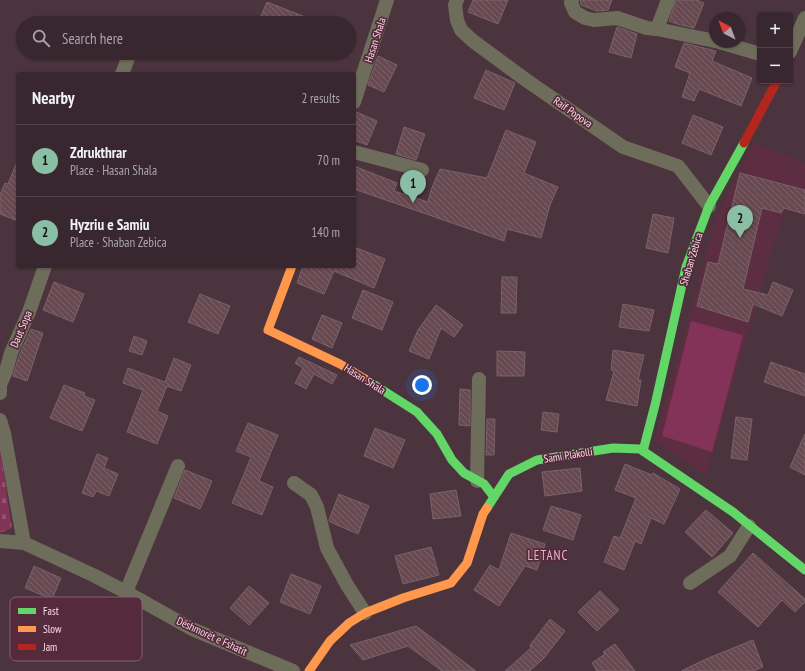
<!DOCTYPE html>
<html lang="en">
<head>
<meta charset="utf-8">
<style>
  :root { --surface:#38272e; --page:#43333a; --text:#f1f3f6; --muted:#aba5aa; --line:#52444a; --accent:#8abfa5 }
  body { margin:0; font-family:"PT Sans Narrow",sans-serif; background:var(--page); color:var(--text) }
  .controls { position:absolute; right:12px; top:12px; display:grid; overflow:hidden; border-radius:4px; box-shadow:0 1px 3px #0004 }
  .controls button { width:36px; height:36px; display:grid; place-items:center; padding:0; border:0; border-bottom:1px solid var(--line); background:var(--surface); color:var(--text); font:20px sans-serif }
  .compass { position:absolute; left:709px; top:12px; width:36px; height:36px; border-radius:50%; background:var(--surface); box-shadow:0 1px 3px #0004; rotate:318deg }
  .you { position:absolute; left:422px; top:385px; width:14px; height:14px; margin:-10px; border:3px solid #fff; border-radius:50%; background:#1a73e8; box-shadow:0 0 0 6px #1a73e833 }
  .badge { display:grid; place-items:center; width:26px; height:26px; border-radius:50%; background:var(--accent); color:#111; font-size:13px; font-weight:700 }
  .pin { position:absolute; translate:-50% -33px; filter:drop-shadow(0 1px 2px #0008) }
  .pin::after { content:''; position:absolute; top:21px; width:14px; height:12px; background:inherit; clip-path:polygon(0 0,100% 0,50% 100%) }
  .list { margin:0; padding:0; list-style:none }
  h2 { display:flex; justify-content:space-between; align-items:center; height:52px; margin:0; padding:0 16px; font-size:17px }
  h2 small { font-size:13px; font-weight:400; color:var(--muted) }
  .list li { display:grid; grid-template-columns:26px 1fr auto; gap:12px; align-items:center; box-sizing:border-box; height:72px; padding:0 16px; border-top:1px solid var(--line) }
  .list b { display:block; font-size:15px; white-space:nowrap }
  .list p { margin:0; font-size:13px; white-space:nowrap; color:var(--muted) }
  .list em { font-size:13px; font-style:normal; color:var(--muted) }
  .icon { flex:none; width:22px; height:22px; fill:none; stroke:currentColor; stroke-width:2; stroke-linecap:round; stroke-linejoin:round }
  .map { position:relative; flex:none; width:805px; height:671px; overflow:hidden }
  .search { position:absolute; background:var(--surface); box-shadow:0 1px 3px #0004; left:16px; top:16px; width:340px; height:44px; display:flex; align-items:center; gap:10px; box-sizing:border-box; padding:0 14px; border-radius:22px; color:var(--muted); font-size:15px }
  .panel { position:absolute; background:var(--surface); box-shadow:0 1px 3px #0004; left:16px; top:72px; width:340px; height:196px; border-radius:4px }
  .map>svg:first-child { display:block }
  .built { fill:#5d2e41 }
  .grass { fill:#823357 }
  .cemetery { fill:url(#cemetery-stones) }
  .building { fill:url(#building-back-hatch); stroke:#786368 }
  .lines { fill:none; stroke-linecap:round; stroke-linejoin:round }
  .street { stroke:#6e6c5a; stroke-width:14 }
  .fast { stroke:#63d668; stroke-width:9 }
  .slow { stroke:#ff974d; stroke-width:9 }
  .jam { stroke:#b3261e; stroke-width:9 }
  .labels { text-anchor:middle; stroke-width:3.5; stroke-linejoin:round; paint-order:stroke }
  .street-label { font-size:11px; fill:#f9dce6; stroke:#552a3c }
  .quarter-label { font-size:13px; letter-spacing:1px; fill:#eab3c6; stroke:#552a3c }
  .key { fill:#552a3c; stroke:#865f6f; stroke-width:1 }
  .key-label { font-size:11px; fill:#f9dce6 }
</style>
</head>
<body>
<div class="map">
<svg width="805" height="671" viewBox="0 0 805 671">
  <defs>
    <pattern id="cemetery-stones" width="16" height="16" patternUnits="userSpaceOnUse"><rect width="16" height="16" fill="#823357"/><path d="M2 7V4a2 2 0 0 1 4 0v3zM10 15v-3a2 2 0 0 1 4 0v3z" fill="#94506f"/></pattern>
    <pattern id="building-back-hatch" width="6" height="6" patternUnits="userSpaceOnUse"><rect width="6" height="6" fill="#694951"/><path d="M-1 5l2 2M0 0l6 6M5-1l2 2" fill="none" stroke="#7f636a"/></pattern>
  </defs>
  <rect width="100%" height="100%" fill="#4b343d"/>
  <polygon class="built" points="754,143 805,163 805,216 784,210 706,476 654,440 716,218"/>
  <polygon class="grass" points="691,321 743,335 712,452 662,436"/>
  <polygon class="cemetery" points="0,449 12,528 0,533"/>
  <g class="building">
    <polygon points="473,0 508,0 498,24 468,12"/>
    <polygon points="580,0 612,0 608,10 597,11 581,5"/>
    <polygon points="676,0 697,0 704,3 694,28 677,24 669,21"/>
    <polygon points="267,2 318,22 318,23 258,23"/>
    <polygon points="617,27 637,34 631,58 609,52"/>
    <polygon points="684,43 716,51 712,61 752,78 741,106 699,89 694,101 682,97 690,73 675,67"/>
    <polygon points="378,56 397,65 384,92 368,85"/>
    <polygon points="486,70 515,83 504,110 474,98"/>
    <polygon points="354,111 377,121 367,145 354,140"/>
    <polygon points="693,115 723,127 711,155 682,143"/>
    <polygon points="404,127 425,134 416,160 396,154"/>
    <polygon points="506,130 536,142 524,173 558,187 550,205 541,238 507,229 504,241 354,189 354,166 397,183 394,191 428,202 431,190 440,169 487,178"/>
    <polygon points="17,162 18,162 18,221 0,214 0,195 5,183 8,184"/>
    <polygon points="740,173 805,190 805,214 784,208 781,213 762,208 743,289 768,295 773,282 793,290 782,316 753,304 748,322 697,306 708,262 718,264"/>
    <polygon points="653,214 674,218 668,253 646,248"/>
    <polygon points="354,247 385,259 374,288 334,271 324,294 297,283 303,266 354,266"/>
    <polygon points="502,277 517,277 516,313 501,313"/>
    <polygon points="54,282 84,294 73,322 43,310"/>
    <polygon points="363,290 393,302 382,330 352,318"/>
    <polygon points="200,294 230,306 218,334 188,322"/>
    <polygon points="623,304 654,310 649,331 619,327"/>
    <polygon points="436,305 463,325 454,337 441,328 429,359 409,351 418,330"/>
    <polygon points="322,315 342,323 332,348 312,339"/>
    <polygon points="31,329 43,333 27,381 13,376 19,356"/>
    <polygon points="134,336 147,341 142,355 129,351"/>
    <polygon points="613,350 644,355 638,380 641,380 637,406 606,400 614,371 611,370"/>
    <polygon points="497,351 525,352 524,376 497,376"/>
    <polygon points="299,357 337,375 332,384 314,374 306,389 295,383 303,368 295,363"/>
    <polygon points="174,358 191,365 181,391 167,386 157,411 168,416 157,444 127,432 143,390 123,383 128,368 165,382"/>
    <polygon points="771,362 805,374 805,396 764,382"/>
    <polygon points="64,385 85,393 84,396 95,400 82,431 50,418"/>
    <polygon points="460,389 470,390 470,426 459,425"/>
    <polygon points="543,412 559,414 557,432 541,430"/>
    <polygon points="736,417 752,419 747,460 731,458"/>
    <polygon points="487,419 495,419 494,455 486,455"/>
    <polygon points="248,423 278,435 259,481 273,487 262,515 232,503 251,457 236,451"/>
    <polygon points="375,428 405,440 393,468 364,456"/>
    <polygon points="805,434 805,475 790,467"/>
    <polygon points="97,454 108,458 104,468 118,474 109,496 96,491 93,497 82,493"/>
    <polygon points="625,464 652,475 653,473 680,489 664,524 651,518 641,544 635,541 624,570 604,562 614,536 620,538 636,498 615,490"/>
    <polygon points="580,468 582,491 545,496 542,472"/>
    <polygon points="185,470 212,481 200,509 174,498"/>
    <polygon points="456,490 461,516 433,519 430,494"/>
    <polygon points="339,494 369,506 358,534 330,522 329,520"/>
    <polygon points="551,506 581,515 573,540 543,530"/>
    <polygon points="706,510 733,533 712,557 685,532"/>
    <polygon points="511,533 545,544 537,570 525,566 499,606 474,590 490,565 499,570"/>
    <polygon points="431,547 439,575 403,584 395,556"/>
    <polygon points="753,553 805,599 805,602 795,612 782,600 758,627 718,592"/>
    <polygon points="34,566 61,578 52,599 25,588"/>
    <polygon points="291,574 321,586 310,614 280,602"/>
    <polygon points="249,586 269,603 249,625 230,608"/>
    <polygon points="600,591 619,610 597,631 578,612"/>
    <polygon points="550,619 565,631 544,658 530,671 505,671 531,648 530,645"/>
    <polygon points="416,626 476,671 442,671 408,646 363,660 350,645"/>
    <polygon points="753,640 763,667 753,671 681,671 706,659"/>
    <polygon points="615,644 635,671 597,671 592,663 605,654 603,652"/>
  </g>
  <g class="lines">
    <g class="street">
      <polyline points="457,0 455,5 457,20 461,30 473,41 526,80 623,147 678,166 709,206"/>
      <polyline points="572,0 571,3 575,12 585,18 594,20 617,18 647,28 657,29 715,41"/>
      <polyline points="657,29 668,0"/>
      <polyline points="719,42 760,54"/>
      <polyline points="790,52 805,18"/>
      <polyline points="122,74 130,53"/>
      <polyline points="354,102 387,0"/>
      <polyline points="354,152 422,170"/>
      <polyline points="0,393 0,385 6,371 11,353 29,312 45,266"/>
      <polyline points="0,420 4,433 24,543"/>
      <polyline points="477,481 479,379"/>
      <polyline points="294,483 311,495 317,507 327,548 347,585 365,613"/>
      <polyline points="0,541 24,543 93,575 126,592 192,629 293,671"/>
      <polyline points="690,583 730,556 749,526"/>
      <polyline points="126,592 178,466"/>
    </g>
    <g class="fast">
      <polyline points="365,379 417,412 437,434 452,460 464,473 484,484 494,497"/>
      <polyline points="643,451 655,405 686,267 709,206 744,143"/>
      <polyline points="487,508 509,474 537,460 613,448 640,449 733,512 805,570"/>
    </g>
    <g class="slow">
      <polyline points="292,266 268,330 340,364 365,379"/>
      <polyline points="309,671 330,641 349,623 365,613 403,598 451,583 467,563 483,514 487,508"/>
    </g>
    <polyline class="jam" points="744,143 777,81"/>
  </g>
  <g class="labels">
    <g class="street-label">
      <text transform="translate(375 40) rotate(-72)" y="4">Hasan Shala</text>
      <text transform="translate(573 112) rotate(35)" y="4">Raif Popova</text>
      <text transform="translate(691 259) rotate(-73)" y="4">Shaban Zebica</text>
      <text transform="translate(21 329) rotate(-67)" y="4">Daut Sopa</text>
      <text transform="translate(365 379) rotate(32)" y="4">Hasan Shala</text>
      <text transform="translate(568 455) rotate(-9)" y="4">Sami Plakolli</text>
      <text transform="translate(212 636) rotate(25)" y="4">Dëshmorët e Fshatit</text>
    </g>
    <g class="quarter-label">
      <text x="548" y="560">LETANC</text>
    </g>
  </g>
  <rect x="10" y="597" width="132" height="64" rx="6" class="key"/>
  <rect x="18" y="608" width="18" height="6" fill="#63d668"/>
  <rect x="18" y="626" width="18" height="6" fill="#ff974d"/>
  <rect x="18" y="644" width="18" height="6" fill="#b3261e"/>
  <g class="key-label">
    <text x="43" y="615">Fast</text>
    <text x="43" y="633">Slow</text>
    <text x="43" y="651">Jam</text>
  </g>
</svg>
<div class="controls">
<button>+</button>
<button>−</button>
</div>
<svg class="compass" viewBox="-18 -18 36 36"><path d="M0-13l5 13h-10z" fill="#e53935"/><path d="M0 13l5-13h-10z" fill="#aba5aa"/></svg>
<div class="you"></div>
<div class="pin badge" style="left:413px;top:203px">1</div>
<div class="pin badge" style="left:740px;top:238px">2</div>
<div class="search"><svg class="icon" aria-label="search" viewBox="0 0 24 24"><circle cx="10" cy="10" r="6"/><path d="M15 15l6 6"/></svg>Search here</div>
<section class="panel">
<h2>Nearby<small>2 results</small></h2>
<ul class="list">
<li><span class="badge">1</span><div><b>Zdrukthrar</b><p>Place · Hasan Shala</p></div><em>70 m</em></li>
<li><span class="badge">2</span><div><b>Hyzriu e Samiu</b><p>Place · Shaban Zebica</p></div><em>140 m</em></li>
</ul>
</section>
</div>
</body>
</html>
